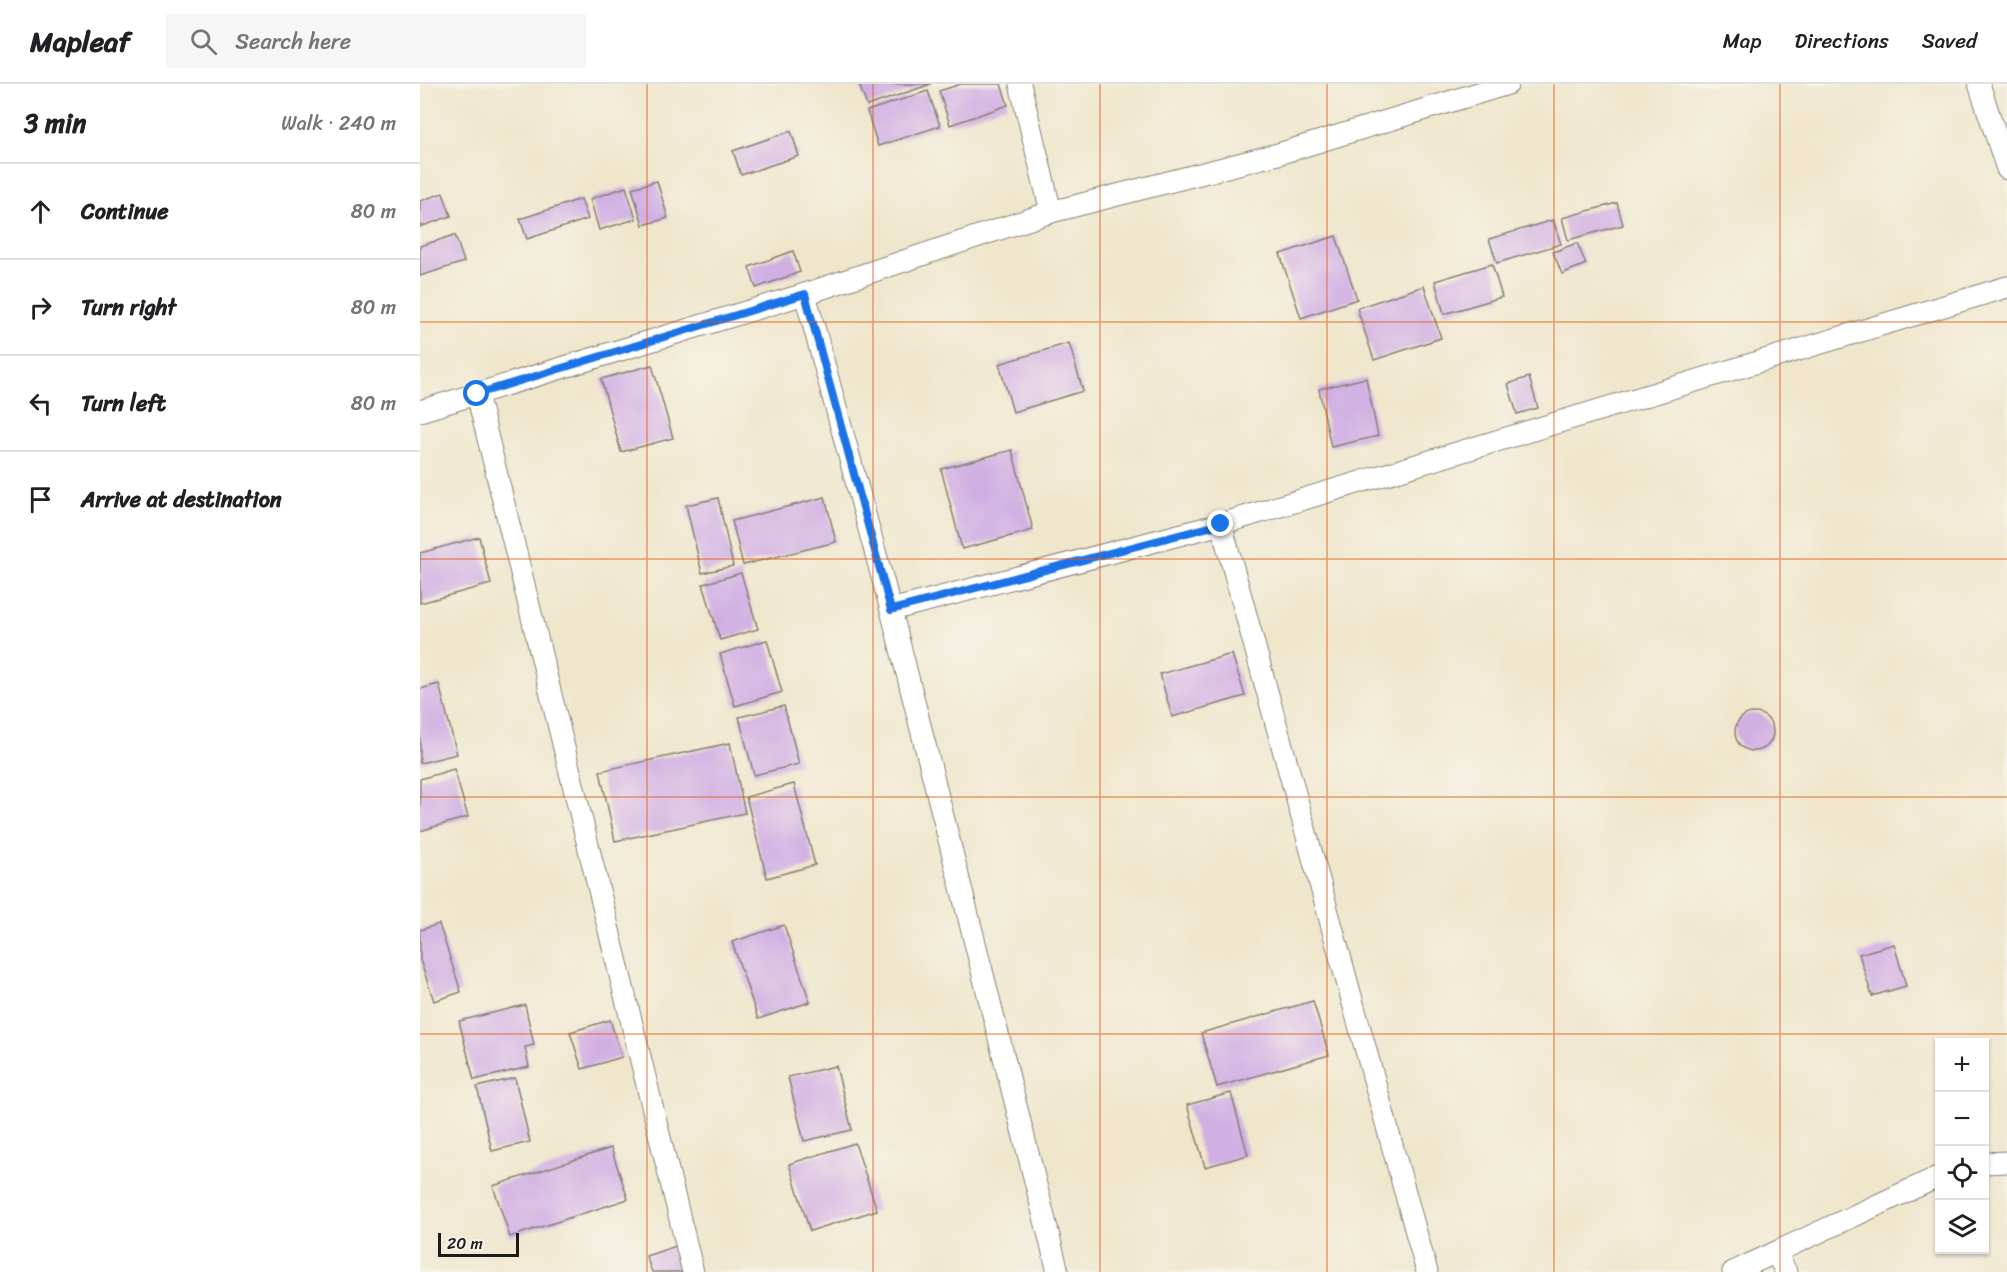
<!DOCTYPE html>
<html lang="en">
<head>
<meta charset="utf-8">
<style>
  :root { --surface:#fff; --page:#f6f6f6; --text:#202124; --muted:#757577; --line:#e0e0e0 }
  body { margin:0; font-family:Sriracha,sans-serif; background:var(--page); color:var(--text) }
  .controls { position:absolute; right:18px; bottom:18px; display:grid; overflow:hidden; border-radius:0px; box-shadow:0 2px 4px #0004 }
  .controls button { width:54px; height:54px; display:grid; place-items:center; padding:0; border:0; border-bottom:2px solid var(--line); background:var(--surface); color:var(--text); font:30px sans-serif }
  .scale { position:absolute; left:18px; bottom:15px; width:81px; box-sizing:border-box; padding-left:6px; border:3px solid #1c1c1c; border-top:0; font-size:16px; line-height:21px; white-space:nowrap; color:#1c1c1c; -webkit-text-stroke:4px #f7f3e8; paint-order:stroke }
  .stop { position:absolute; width:18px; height:18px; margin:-14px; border:4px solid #1a73e8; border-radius:50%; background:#fff }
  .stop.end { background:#1a73e8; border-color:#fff; box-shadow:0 2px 6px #0008 }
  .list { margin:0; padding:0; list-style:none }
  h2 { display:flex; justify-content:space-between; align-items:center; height:78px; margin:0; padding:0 24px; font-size:26px }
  h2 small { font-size:20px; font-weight:400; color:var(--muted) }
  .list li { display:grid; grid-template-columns:39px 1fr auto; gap:18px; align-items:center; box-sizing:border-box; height:96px; padding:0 24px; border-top:2px solid var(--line) }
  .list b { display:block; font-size:22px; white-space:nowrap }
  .list em { font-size:20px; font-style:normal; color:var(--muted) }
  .icon { flex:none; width:33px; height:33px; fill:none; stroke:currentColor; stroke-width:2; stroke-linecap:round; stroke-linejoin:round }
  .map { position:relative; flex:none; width:1587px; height:1188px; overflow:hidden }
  header { display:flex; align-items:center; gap:36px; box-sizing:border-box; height:84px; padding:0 30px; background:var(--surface); border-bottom:2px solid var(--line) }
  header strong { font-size:28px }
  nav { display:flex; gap:33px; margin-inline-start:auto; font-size:21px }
  .search { width:420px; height:54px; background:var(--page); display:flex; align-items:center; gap:15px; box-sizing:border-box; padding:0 21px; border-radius:0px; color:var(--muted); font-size:22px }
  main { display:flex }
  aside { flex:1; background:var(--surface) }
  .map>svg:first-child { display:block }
  .building { fill:#d1afe3 }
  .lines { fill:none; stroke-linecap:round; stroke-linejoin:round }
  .minor-casing { stroke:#868174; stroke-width:23 }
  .minor { stroke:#fff; stroke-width:21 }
  .route { stroke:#1a73e8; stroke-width:8 }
  .grid { fill:none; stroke:#de560d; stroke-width:1.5; stroke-opacity:0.55 }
</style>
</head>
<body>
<header>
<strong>Mapleaf</strong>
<div class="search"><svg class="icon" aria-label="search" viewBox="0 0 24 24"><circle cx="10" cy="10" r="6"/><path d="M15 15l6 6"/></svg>Search here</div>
<nav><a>Map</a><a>Directions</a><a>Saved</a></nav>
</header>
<main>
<aside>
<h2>3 min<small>Walk · 240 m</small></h2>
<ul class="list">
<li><svg class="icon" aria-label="ahead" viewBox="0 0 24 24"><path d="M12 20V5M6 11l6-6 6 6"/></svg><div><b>Continue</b></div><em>80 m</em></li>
<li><svg class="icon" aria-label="right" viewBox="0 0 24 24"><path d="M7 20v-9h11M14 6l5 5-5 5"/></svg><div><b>Turn right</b></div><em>80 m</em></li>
<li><svg class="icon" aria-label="left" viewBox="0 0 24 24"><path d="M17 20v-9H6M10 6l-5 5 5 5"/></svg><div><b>Turn left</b></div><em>80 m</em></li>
<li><svg class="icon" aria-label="arrive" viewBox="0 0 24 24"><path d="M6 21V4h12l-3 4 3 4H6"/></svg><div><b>Arrive at destination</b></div></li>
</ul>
</aside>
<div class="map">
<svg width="1587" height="1188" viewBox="0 0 1587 1188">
  <rect width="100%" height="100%" fill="#f7f3e8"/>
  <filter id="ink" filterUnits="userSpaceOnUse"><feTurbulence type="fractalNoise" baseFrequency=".0167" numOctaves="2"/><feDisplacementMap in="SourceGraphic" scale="12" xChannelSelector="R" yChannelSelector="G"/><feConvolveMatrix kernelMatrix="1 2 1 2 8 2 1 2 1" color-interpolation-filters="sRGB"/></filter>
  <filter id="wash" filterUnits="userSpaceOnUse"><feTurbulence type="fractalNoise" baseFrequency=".008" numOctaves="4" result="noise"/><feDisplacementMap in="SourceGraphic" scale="24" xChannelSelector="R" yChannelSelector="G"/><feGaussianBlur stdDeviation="1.35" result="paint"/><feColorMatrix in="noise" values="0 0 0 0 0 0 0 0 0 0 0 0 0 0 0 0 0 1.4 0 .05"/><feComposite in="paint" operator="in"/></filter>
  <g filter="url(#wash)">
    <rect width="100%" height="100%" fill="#efe6cc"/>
    <g id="blocks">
      <g class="building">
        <polygon points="439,0 511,0 447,22"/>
        <polygon points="541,0 581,0 588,21 530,41 519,7"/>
        <polygon points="508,7 520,42 458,62 447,27"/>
        <polygon points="371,47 379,72 321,91 313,67"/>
        <polygon points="237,97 248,134 223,141 212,104"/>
        <polygon points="206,103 216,135 179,146 170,115"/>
        <polygon points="23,109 31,132 0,143 0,117"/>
        <polygon points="161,115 168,135 107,155 100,135"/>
        <polygon points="1197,119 1203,141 1148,156 1142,134"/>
        <polygon points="1133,136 1141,160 1077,179 1069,155"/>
        <polygon points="35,151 44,178 0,192 0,162"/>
        <polygon points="916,152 937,215 881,234 860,170"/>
        <polygon points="1157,159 1166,180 1142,190 1133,168"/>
        <polygon points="373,167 380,188 336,204 329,183"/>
        <polygon points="1072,180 1082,213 1024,230 1015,197"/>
        <polygon points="1004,202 1021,254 954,276 937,224"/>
        <polygon points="649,259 663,307 593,328 579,280"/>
        <polygon points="232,281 253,354 201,368 181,295"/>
        <polygon points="1109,293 1118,324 1097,330 1088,300"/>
        <polygon points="946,294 958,352 911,363 899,305"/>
        <polygon points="592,366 613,446 542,465 521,385"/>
        <polygon points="405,413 416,458 323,481 312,437"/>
        <polygon points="298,414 313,482 282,489 266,421"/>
        <polygon points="59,453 71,500 0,519 0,469"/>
        <polygon points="321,489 338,545 300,556 283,500"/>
        <polygon points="347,556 362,608 315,622 300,570"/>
        <polygon points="812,570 825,612 752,633 740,590"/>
        <polygon points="19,600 37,670 0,679 0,605"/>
        <polygon points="364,622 379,680 334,691 319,633"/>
        <circle cx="1334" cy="648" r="19"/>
        <polygon points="310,659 325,729 195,757 180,687"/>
        <polygon points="34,685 48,733 0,747 0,695"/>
        <polygon points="374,700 395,781 347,794 326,713"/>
        <polygon points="19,840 41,908 14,917 0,876 0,846"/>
        <polygon points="364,841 390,918 338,935 312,858"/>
        <polygon points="1474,860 1486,902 1452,912 1439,870"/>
        <polygon points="893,917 909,971 797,1003 781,949"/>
        <polygon points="105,921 114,961 105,963 109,983 54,996 39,937"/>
        <polygon points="190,936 202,973 162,985 150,948"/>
        <polygon points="416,982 432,1046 384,1057 368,993"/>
        <polygon points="95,994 110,1058 72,1067 57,1003"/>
        <polygon points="811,1009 828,1071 785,1083 767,1021"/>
        <polygon points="435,1059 457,1126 390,1147 369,1080"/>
        <polygon points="191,1064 208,1115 90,1153 73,1102"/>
        <polygon points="259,1161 269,1188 232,1188 226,1172"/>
      </g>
    </g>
  </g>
  <g filter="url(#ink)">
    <use href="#blocks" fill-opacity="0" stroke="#868174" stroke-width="1.5"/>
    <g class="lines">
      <defs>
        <g id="minor">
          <polyline points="600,0 631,128"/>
          <polyline points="1559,0 1587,85"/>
          <polyline points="385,210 471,526 638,1188"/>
          <polyline points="57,310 273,1188"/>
          <polyline points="0,327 385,210 631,128 858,70 1088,0"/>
          <polyline points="801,440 1007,1188"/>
          <polyline points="471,526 801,440 1587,203"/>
          <polyline points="1564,1079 1587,1078"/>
          <polyline points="1356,1169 1366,1188"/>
          <polyline points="1313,1188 1520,1092"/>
        </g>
      </defs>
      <use href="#minor" class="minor-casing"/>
      <use href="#minor" class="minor"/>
    </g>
  </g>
  <g class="lines" filter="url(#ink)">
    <polyline class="route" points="57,310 385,210 471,526 801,440"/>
  </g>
  <path class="grid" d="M227,0V1188M453,0V1188M680,0V1188M907,0V1188M1134,0V1188M1360,0V1188M0,238H1587M0,475H1587M0,713H1587M0,950H1587"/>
</svg>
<div class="controls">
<button>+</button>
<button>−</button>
<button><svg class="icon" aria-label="locate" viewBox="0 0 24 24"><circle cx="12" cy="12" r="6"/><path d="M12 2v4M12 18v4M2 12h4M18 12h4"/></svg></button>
<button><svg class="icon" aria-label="layers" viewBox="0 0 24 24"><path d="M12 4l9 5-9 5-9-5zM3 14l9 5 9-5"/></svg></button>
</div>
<div class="scale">20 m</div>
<div class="stop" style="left:57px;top:310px"></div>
<div class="stop end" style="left:801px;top:440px"></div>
</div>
</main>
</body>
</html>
